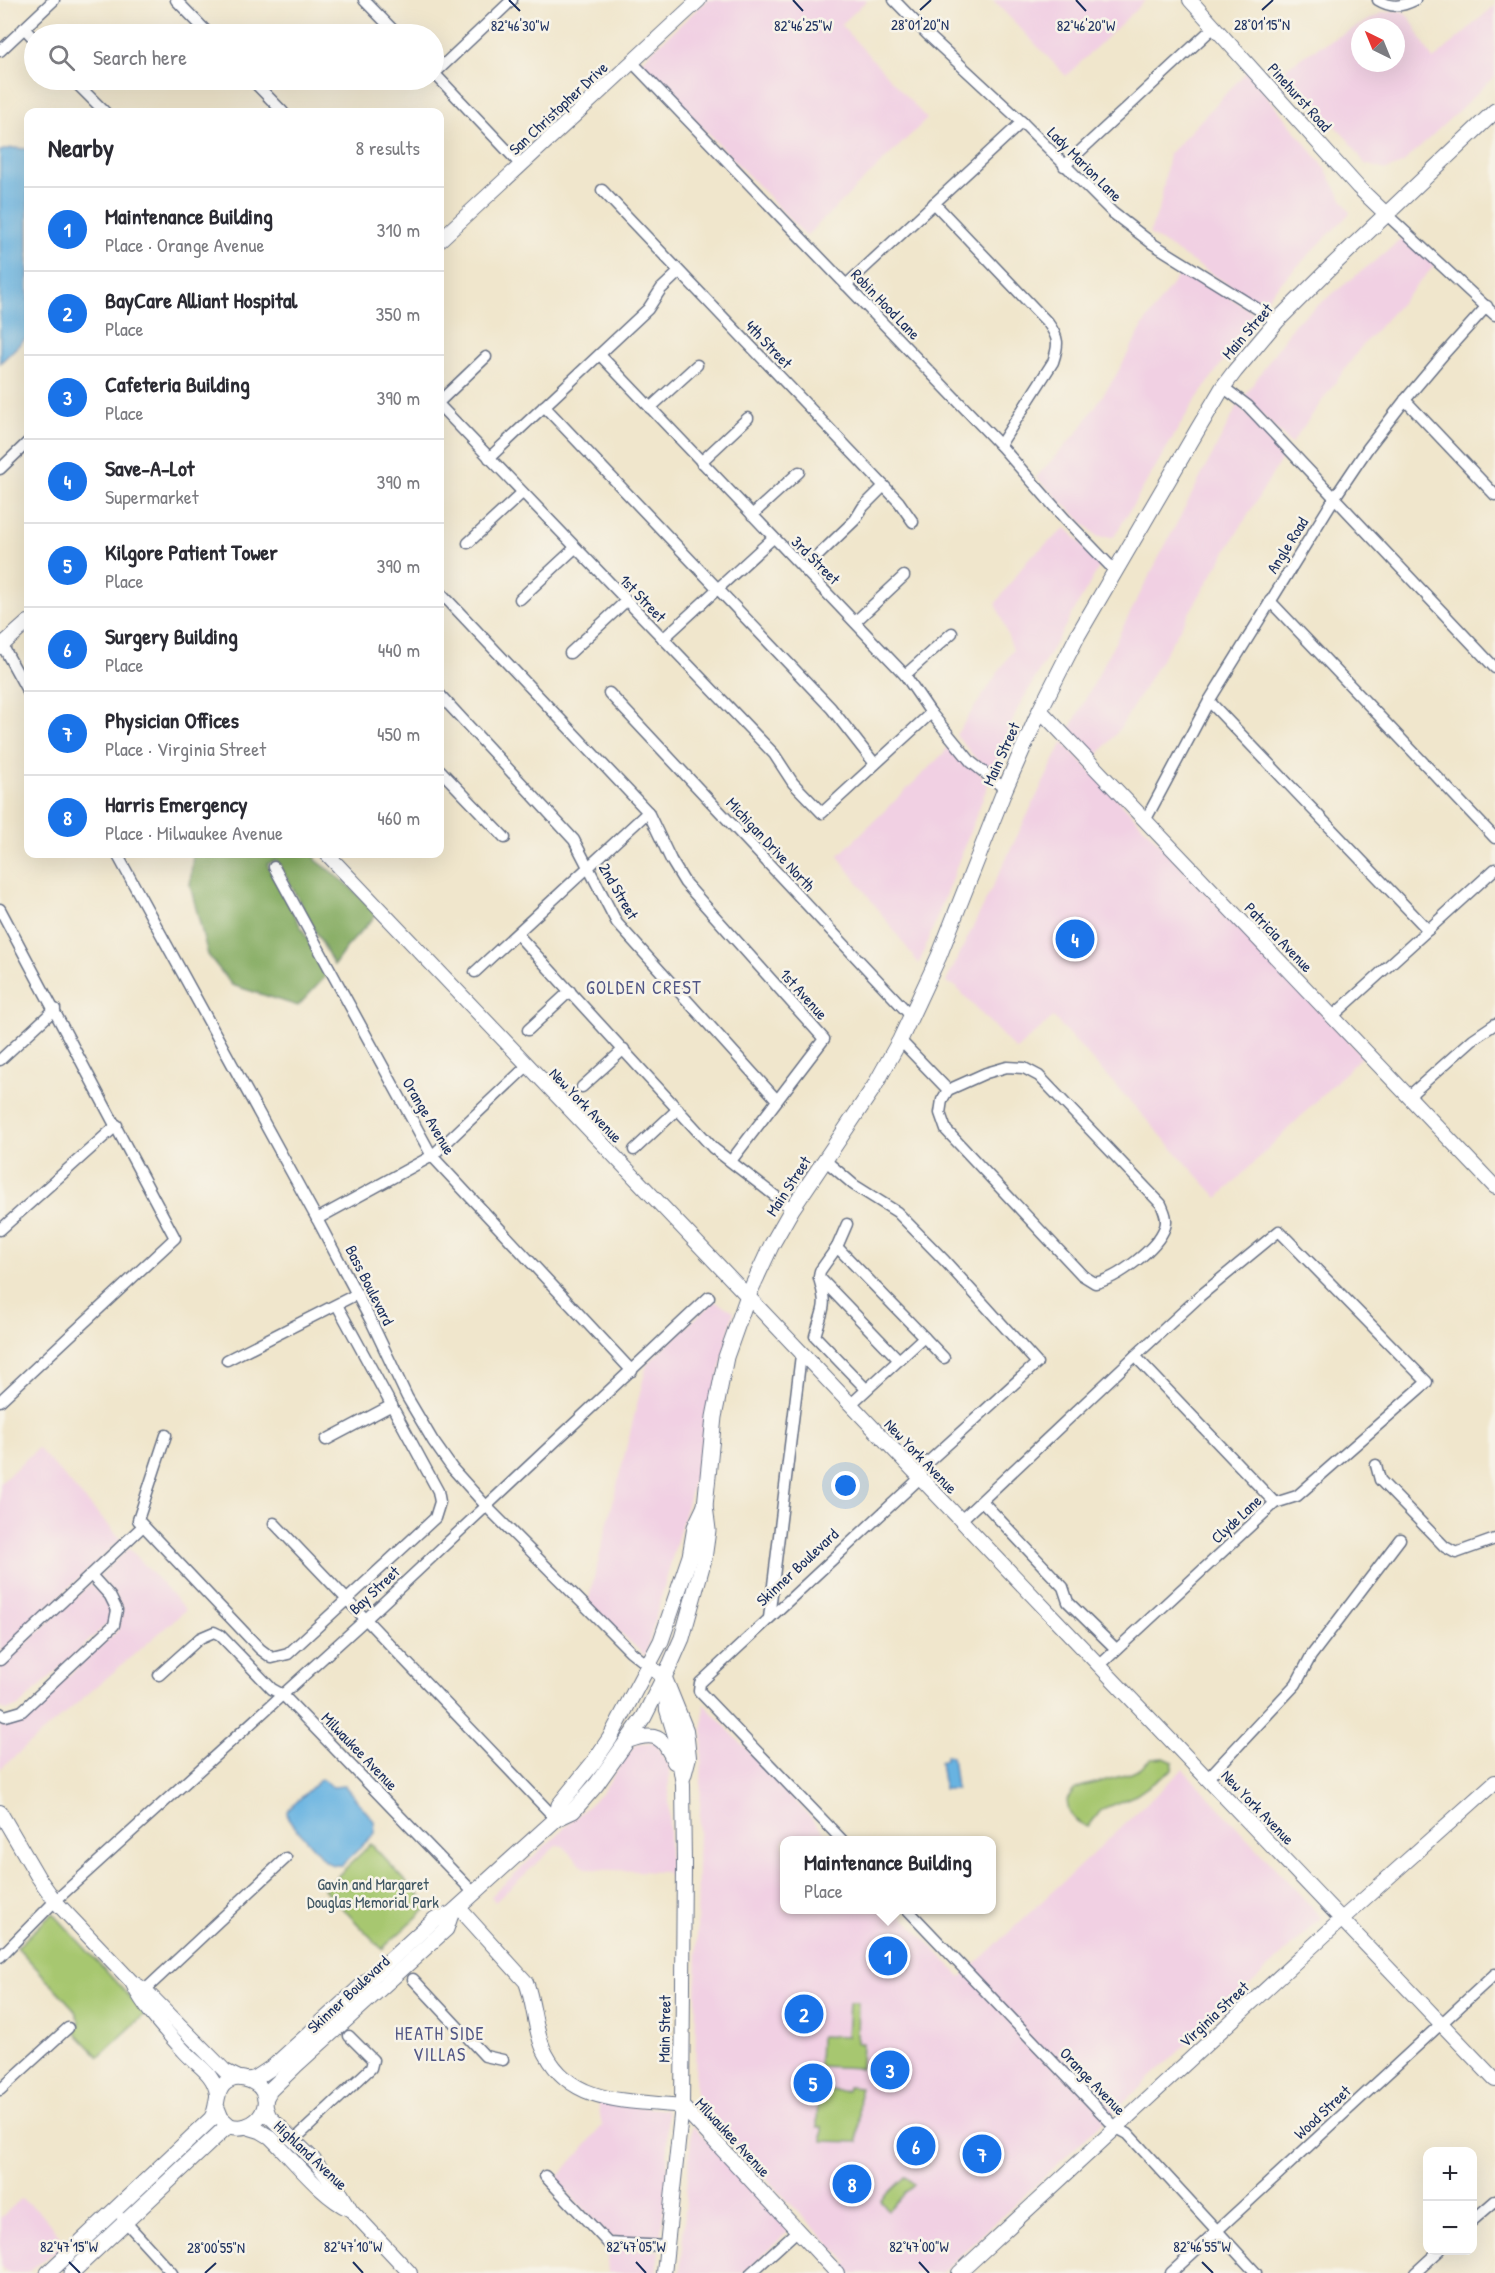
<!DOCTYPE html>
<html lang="en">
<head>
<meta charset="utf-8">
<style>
  :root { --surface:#fff; --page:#f7f7f7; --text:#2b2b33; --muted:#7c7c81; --line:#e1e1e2; --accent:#1a73e8 }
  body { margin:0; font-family:"Patrick Hand",sans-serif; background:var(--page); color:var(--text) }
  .controls { position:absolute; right:18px; bottom:18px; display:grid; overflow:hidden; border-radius:12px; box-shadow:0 6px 24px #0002 }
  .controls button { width:54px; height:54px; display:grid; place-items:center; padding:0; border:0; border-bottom:2px solid var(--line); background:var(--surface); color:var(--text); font:30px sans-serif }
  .compass { position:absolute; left:1351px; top:18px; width:54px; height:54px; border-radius:50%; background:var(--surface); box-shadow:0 6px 24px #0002; rotate:317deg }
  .you { position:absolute; left:846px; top:1486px; width:21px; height:21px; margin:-15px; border:4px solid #fff; border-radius:50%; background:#1a73e8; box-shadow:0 0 0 9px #1a73e833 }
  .badge { display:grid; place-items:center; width:39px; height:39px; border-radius:50%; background:var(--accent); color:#fff; font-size:20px; font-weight:700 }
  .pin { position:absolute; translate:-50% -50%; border:3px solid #fff; box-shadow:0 2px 6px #0006 }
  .popup { position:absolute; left:780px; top:1836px; width:216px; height:78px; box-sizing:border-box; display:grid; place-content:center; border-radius:12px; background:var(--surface); filter:drop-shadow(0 2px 4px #0005); font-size:20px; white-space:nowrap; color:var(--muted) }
  .popup b { font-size:22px; color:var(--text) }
  .popup::after { content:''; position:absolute; left:50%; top:100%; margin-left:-12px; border:12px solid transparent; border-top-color:var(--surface) }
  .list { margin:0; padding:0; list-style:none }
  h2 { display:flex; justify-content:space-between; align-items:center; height:78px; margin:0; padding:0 24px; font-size:26px }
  h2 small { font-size:20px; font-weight:400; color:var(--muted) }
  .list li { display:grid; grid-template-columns:39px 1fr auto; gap:18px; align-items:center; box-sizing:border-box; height:84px; padding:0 24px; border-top:2px solid var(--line) }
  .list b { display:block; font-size:22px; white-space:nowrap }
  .list p { margin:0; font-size:20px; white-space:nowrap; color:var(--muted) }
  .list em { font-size:20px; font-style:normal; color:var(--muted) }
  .icon { flex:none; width:33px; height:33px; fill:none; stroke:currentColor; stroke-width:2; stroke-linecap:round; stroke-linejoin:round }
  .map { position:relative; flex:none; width:1495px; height:2273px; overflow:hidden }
  .search { position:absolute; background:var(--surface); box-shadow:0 6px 24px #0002; left:24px; top:24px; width:420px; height:66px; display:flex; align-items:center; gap:15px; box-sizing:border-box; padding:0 21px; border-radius:33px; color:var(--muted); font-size:22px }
  .panel { position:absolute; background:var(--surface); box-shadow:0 6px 24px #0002; left:24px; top:108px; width:420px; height:750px; border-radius:12px }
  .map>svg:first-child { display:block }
  .built { fill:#f1d0e3; fill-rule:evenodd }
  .green { fill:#a7c76f; stroke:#617b66; stroke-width:1.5 }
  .forest { fill:#85ac62; stroke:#506e60; stroke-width:1.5 }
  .water { fill:#68b3e1; stroke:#4271a0; stroke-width:1.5 }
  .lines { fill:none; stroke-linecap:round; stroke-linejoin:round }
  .minor-casing { stroke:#666f84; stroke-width:13 }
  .tertiary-casing { stroke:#666f84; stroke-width:16 }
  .secondary-casing { stroke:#666f84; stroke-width:17 }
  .minor { stroke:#fff; stroke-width:10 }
  .tertiary { stroke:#fff; stroke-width:14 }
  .secondary { stroke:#fff; stroke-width:15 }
  .ticks { fill:none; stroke:#1b2f5e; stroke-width:2 }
  .labels { text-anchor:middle; stroke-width:5; stroke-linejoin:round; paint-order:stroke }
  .street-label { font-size:16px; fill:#1b2f5e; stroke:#f7f3e8 }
  .park-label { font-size:16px; fill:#3e5562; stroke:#f7f3e8 }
  .neighbourhood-label { font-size:18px; letter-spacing:1.5px; fill:#525786; stroke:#f7f3e8 }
  .ticks-label { font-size:15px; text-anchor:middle; fill:#1b2f5e; stroke:#f7f3e8; stroke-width:5; stroke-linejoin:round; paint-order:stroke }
</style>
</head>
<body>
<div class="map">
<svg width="1495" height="2273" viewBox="0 0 1495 2273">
  <rect width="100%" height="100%" fill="#f7f3e8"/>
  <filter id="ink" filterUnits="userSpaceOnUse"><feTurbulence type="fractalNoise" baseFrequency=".0167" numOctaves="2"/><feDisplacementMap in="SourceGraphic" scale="12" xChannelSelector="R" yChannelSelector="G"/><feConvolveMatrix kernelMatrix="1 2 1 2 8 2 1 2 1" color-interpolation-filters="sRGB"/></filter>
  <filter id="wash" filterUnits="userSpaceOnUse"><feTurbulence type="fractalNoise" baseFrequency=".008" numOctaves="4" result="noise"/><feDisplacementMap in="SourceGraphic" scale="24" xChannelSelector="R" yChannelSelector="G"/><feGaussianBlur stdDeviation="1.35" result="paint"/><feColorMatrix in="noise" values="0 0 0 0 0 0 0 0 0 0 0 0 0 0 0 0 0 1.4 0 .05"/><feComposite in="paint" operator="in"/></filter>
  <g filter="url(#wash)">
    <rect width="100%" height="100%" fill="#f0e6cc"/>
    <g class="built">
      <polygon points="707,0 867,0 841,25 927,119 806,236 640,62"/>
      <polygon points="993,0 1146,0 1066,76"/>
      <path d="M1495,5V76L1402,164L1386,170L1365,164L1348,140L1283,70L1311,51L1384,12L1390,13L1391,11H1402L1410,18L1433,60ZM1360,27H1396V63H1360Z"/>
      <polygon points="1247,71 1322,164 1350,213 1273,291 1262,306 1149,234 1160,206 1169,154"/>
      <polygon points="1404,236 1435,265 1361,347 1291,444 1244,397 1295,323 1385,253"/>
      <polygon points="1183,269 1256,314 1191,407 1114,537 1098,537 1036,477 1078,432 1115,377 1144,324"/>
      <polygon points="1238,405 1285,453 1119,730 1094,760 1068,733"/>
      <polygon points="1066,528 1101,564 1017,710 993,772 975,758 956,735 1013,650 996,603 1028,559"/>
      <polygon points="1063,742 1362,1056 1218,1198 1053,1017 1016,1050 955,986 946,982"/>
      <polygon points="950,744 989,782 919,964 838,856 944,753"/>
      <polygon points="714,1301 734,1311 691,1490 645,1656 588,1602 647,1364"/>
      <polygon points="38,1448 121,1539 0,1652 0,1483"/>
      <polygon points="129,1548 186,1610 0,1769 0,1719 7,1721 26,1715 118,1630 122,1608 114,1593 99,1576"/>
      <polygon points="91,1583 105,1599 111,1610 109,1622 19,1706 6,1710 0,1707 0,1668"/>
      <polygon points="704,1704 832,1840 784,1840 784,1910 897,1910 961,1977 1183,1769 1322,1918 941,2273 838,2273 848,2263 717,2128 698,2102 695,2087 698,1859"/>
      <polygon points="641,1743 656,1743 669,1765 669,1876 664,1872 586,1869 563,1846 557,1845 495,1902 491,1896 601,1794 634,1746"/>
      <polygon points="598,2102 667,2110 667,2181 660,2240 610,2237 556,2180 602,2126"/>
      <polygon points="692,2125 790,2230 743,2273 680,2273"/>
      <polygon points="21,2199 38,2210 66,2243 27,2273 7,2273 0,2266 0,2218"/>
      <polygon points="606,2247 659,2251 656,2273 608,2273"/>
    </g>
    <g class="green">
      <path d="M1164,1758L1173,1762L1172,1770L1136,1795L1102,1809L1088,1827C1074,1821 1068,1816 1067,1800L1074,1790L1080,1787L1129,1774L1140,1769L1151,1759Z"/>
      <polygon points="371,1844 429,1906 382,1949 324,1889"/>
      <polygon points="53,1913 145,2014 99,2057 73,2030 80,2023 74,2009 17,1947"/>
      <polygon points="849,2002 858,2002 857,2043 862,2043 861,2068 819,2066 820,2036 847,2037"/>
      <polygon points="848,2087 860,2088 858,2142 822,2141 822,2127 817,2127 818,2090 847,2091"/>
      <polygon points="906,2176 914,2185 888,2210 880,2201"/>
    </g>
    <polygon class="forest" points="193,854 315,854 316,860 346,883 377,914 346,948 334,965 277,860 267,864 327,975 298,1006 232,985 208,955 190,885"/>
    <g class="water">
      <polygon points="12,148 28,149 28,336 0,363 0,151"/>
      <polygon points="946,1755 952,1756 956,1789 944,1789 940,1762 946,1759"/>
      <polygon points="321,1779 333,1787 345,1786 374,1821 375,1833 342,1865 333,1865 326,1862 288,1819 287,1811"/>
    </g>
  </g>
  <g filter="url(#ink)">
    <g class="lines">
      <defs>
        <g id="minor">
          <polyline points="176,0 209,34"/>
          <polyline points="364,0 397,34"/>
          <polyline points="894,0 927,34 1022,122 1113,213 1153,244 1277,321"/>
          <path d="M1378,0C1391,8 1401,7 1415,0"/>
          <polyline points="24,28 34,39"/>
          <polyline points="0,51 54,0"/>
          <polyline points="632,62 1000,445 1065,519 1115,571"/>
          <polyline points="434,73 521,165"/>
          <polyline points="434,74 512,0"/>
          <polyline points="73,80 105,112"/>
          <polyline points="252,80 283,112"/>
          <polyline points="1064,166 1215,26"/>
          <polyline points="602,190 884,486 899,502 913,522"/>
          <path d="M934,203L1048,323C1059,338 1059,344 1053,362L1000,445"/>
          <polyline points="1386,214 1495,315"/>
          <polyline points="846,285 1022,122"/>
          <polyline points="600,355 905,675 931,713 971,762 1005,789"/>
          <polyline points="1223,387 1248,406 1495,668"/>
          <polyline points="1405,400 1495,495"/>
          <polyline points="440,401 486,357"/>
          <polyline points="440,406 774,754 793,783 822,813 931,713"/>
          <polyline points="544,406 831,708 875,764"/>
          <polyline points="650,408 697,365"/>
          <polyline points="489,458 648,309 661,289 679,272"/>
          <polyline points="701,462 748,418"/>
          <polyline points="0,469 28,442"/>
          <polyline points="752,515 799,472"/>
          <polyline points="468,543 522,493"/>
          <polyline points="804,569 855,520 863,507 884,486"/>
          <polyline points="440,592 648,812 671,860 685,883 824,1039 731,1161"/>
          <polyline points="520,599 575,548"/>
          <polyline points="1270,601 1495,838"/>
          <polyline points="855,622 904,576"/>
          <polyline points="663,639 773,538"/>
          <polyline points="0,641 28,692"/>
          <polyline points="570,653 626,601"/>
          <polyline points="905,675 952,633"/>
          <polyline points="609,693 911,1016"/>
          <polyline points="440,695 574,840 617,923 777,1100"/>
          <polyline points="1209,701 1428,930"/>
          <polyline points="440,770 505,838"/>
          <polyline points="1145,821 1209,701 1335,497 1368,448 1405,400 1443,355 1487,306"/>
          <polyline points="117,854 317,1219 372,1323 407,1397 433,1441 452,1468 487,1507 630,1651 649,1666"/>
          <polyline points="274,867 432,1156 632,1371"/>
          <polyline points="0,909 175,1238 0,1401"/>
          <polyline points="517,934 713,1148 792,1209"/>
          <polyline points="475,972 648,812"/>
          <polyline points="1332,1017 1495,869"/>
          <polyline points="528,1030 570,991"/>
          <polyline points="900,1040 948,1090"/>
          <polyline points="0,1060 55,1009"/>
          <path d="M1007,1067L1024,1068L1039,1076L1161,1204C1164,1211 1168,1219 1165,1227C1157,1249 1117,1279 1095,1283L1082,1275L946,1130L940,1113L942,1100L948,1090L986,1073Z"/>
          <polyline points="582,1087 624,1049"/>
          <polyline points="1409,1096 1473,1039 1495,1024"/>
          <polyline points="634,1150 678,1109"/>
          <polyline points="826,1161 854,1185 897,1212 945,1261 1037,1363 927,1463 920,1478 700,1683 699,1691 842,1840"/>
          <polyline points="317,1219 432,1156 527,1066"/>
          <polyline points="0,1230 117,1125"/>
          <polyline points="837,1247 847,1224"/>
          <path d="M819,1278C828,1309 823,1307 815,1336L866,1389"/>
          <polyline points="924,1337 944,1358"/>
          <polyline points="1135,1356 1275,1503"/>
          <polyline points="227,1360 357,1294"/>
          <polyline points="850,1405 924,1337 837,1247 820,1271 819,1277 899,1360"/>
          <polyline points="166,1435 138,1520 260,1649 272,1658 288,1654 435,1518 440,1502 438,1491 337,1305"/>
          <polyline points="326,1440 392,1405"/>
          <polyline points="1376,1465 1380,1480 1445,1547 1456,1553 1495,1539"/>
          <polyline points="982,1501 1063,1587 1068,1602 1116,1649"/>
          <polyline points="960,1521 1135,1356 1200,1296 1279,1231 1427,1382 1297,1496 1275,1503 1100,1665"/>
          <polyline points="274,1523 556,1819"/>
          <polyline points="769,1618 801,1355"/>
          <polyline points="0,1660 143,1526"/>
          <polyline points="159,1675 200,1638 214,1632 220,1635 272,1689 283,1695 474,1893"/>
          <polyline points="0,1713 5,1716 22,1711 114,1625 117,1610 110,1596 91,1575"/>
          <polyline points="1207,1779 1296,1684 1311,1656 1400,1539"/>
          <polyline points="908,1910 1115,2127 1128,2134 1256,2273"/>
          <polyline points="0,1957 55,1901 366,1619 709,1297"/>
          <polyline points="413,1979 485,2056 503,2060"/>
          <polyline points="145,1990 286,1858"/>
          <polyline points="0,2090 68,2028"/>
          <polyline points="294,2140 371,2068 373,2060 349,2036"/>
          <polyline points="545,2176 608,2243 667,2246"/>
          <polyline points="122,2218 172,2273"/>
          <polyline points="1472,2221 1495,2201"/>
          <polyline points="751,2273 798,2230"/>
          <polyline points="1171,2273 1495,1974"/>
          <polyline points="1415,2273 1440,2250"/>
        </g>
        <g id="tertiary">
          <polyline points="1190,0 1358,187 1386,214"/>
          <polyline points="440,240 699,0"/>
          <polyline points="0,647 28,622"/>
          <polyline points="1040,710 1495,1187"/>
          <path d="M327,854C714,1265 1106,1671 1495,2080"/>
          <polyline points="649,1666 665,1678 686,1730 689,1757 684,1776"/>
          <path d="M628,1741C655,1731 663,1736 674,1762"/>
          <polyline points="0,1812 38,1877 55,1901 132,1982 145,1990 225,2071 237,2077"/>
          <path d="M459,1908L526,1982C535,2005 534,2032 546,2054C573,2106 631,2100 682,2106L837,2273"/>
          <path d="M133,1984C144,2008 166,2031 184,2051C197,2066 214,2073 217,2094"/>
          <polyline points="265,2105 269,2116 313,2159 340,2192 351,2210 410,2273"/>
          <path d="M247,2127L260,2131L270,2137C292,2158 322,2197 349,2209"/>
          <polyline points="664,2273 682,2106 684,1864 683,1784 675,1736 667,1710 665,1678"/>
          <polyline points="959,2273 1343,1918 1495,1782"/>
        </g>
        <g id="secondary">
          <polyline points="556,1819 559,1805 593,1763 610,1738 661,1641 690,1556 695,1527 705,1506"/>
          <polyline points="249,2080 256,2078 274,2066 435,1919 451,1914 556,1819 573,1811 596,1785 644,1717 671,1663 682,1638 704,1559 708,1530 705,1506 714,1417 726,1357 747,1298 771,1246 792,1209 874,1087 900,1040 939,956 1005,789 1040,710 1078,635 1198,429 1223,387 1235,371 1277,321 1332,266 1495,111"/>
          <polyline points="265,2099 270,2090 295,2066 446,1929 451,1914"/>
          <path d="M48,2273L211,2119C219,2108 214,2095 223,2085C229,2079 236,2077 244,2079C282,2087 264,2135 230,2126L221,2118L217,2108"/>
          <polyline points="71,2273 224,2129 230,2126"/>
        </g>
      </defs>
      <use href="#minor" class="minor-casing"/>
      <use href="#tertiary" class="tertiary-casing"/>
      <use href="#secondary" class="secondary-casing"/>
      <use href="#minor" class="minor"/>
      <use href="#tertiary" class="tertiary"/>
      <use href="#secondary" class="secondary"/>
    </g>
  </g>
  <path class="ticks" d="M509,0L520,11M793,0L803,11M1076,0L1086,11M920,10L931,0M1262,10L1273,0M69,2262L80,2273M353,2262L363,2273M636,2262L646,2273M919,2262L929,2273M1202,2262L1213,2273M205,2273L216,2263"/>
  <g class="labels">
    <g class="street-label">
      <text transform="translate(1300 97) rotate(48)" y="6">Pinehurst Road</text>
      <text transform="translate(558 108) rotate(-43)" y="6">San Christopher Drive</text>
      <text transform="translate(1085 164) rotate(45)" y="6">Lady Marion Lane</text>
      <text transform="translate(886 304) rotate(46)" y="6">Robin Hood Lane</text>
      <text transform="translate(1247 331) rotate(-49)" y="6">Main Street</text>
      <text transform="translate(769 344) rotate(46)" y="6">4th Street</text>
      <text transform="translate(1287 545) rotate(-58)" y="6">Angle Road</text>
      <text transform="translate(816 560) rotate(45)" y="6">3rd Street</text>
      <text transform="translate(643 598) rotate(46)" y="6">1st Street</text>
      <text transform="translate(1001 754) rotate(-66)" y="6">Main Street</text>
      <text transform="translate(771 844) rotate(47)" y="6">Michigan Drive North</text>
      <text transform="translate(619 891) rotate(60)" y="6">2nd Street</text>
      <text transform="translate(1279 937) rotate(46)" y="6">Patricia Avenue</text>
      <text transform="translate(804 994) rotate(48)" y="6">1st Avenue</text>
      <text transform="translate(586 1105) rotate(46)" y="6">New York Avenue</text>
      <text transform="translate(429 1116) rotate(59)" y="6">Orange Avenue</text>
      <text transform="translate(788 1186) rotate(-57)" y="6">Main Street</text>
      <text transform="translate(370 1285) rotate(63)" y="6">Bass Boulevard</text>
      <text transform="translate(921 1456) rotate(46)" y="6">New York Avenue</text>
      <text transform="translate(1236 1519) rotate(-43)" y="6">Clyde Lane</text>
      <text transform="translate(797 1567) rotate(-43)" y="6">Skinner Boulevard</text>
      <text transform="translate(374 1590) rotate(-43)" y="6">Bay Street</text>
      <text transform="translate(360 1751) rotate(46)" y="6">Milwaukee Avenue</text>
      <text transform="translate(1258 1807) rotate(46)" y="6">New York Avenue</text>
      <text transform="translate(348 1994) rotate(-43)" y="6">Skinner Boulevard</text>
      <text transform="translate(1214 2014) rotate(-43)" y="6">Virginia Street</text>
      <text transform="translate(664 2029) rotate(-89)" y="6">Main Street</text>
      <text transform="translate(1093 2081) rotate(46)" y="6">Orange Avenue</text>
      <text transform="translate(1322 2112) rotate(-43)" y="6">Wood Street</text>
      <text transform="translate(733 2137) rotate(47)" y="6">Milwaukee Avenue</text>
      <text transform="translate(311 2155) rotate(43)" y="6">Highland Avenue</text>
    </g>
    <g class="park-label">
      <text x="373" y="1890">Gavin and Margaret<tspan x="373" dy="18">Douglas Memorial Park</tspan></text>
    </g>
    <g class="neighbourhood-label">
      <text x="644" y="994">GOLDEN CREST</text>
      <text x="440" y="2040">HEATH SIDE<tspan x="440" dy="21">VILLAS</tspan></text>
    </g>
  </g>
  <g class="ticks-label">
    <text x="1262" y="30">28°01'15"N</text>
    <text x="920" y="30">28°01'20"N</text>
    <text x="1086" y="31">82°46'20"W</text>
    <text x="520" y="31">82°46'30"W</text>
    <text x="803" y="31">82°46'25"W</text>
    <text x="69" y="2252">82°47'15"W</text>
    <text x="353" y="2252">82°47'10"W</text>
    <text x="636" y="2252">82°47'05"W</text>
    <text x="919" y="2252">82°47'00"W</text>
    <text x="1202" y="2252">82°46'55"W</text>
    <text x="216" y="2253">28°00'55"N</text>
  </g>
</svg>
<div class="controls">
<button>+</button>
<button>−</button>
</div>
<svg class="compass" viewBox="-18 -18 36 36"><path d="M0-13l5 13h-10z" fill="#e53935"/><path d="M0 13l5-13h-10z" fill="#7c7c81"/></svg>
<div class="you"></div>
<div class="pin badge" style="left:888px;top:1956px">1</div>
<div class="popup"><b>Maintenance Building</b>Place</div>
<div class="pin badge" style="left:804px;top:2014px">2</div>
<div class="pin badge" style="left:890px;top:2070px">3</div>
<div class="pin badge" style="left:1075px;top:939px">4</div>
<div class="pin badge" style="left:813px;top:2083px">5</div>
<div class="pin badge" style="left:916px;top:2146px">6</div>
<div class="pin badge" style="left:982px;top:2154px">7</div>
<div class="pin badge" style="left:852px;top:2184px">8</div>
<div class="search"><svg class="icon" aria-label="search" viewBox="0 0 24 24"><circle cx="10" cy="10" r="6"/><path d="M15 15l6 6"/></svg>Search here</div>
<section class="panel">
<h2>Nearby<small>8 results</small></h2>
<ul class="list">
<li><span class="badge">1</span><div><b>Maintenance Building</b><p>Place · Orange Avenue</p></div><em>310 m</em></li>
<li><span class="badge">2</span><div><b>BayCare Alliant Hospital</b><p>Place</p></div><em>350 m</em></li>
<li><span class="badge">3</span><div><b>Cafeteria Building</b><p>Place</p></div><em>390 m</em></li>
<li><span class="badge">4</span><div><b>Save-A-Lot</b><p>Supermarket</p></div><em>390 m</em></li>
<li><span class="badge">5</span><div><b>Kilgore Patient Tower</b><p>Place</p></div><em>390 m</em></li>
<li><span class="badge">6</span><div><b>Surgery Building</b><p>Place</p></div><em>440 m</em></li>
<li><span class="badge">7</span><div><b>Physician Offices</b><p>Place · Virginia Street</p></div><em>450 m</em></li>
<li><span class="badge">8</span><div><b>Harris Emergency</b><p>Place · Milwaukee Avenue</p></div><em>460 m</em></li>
</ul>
</section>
</div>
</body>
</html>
